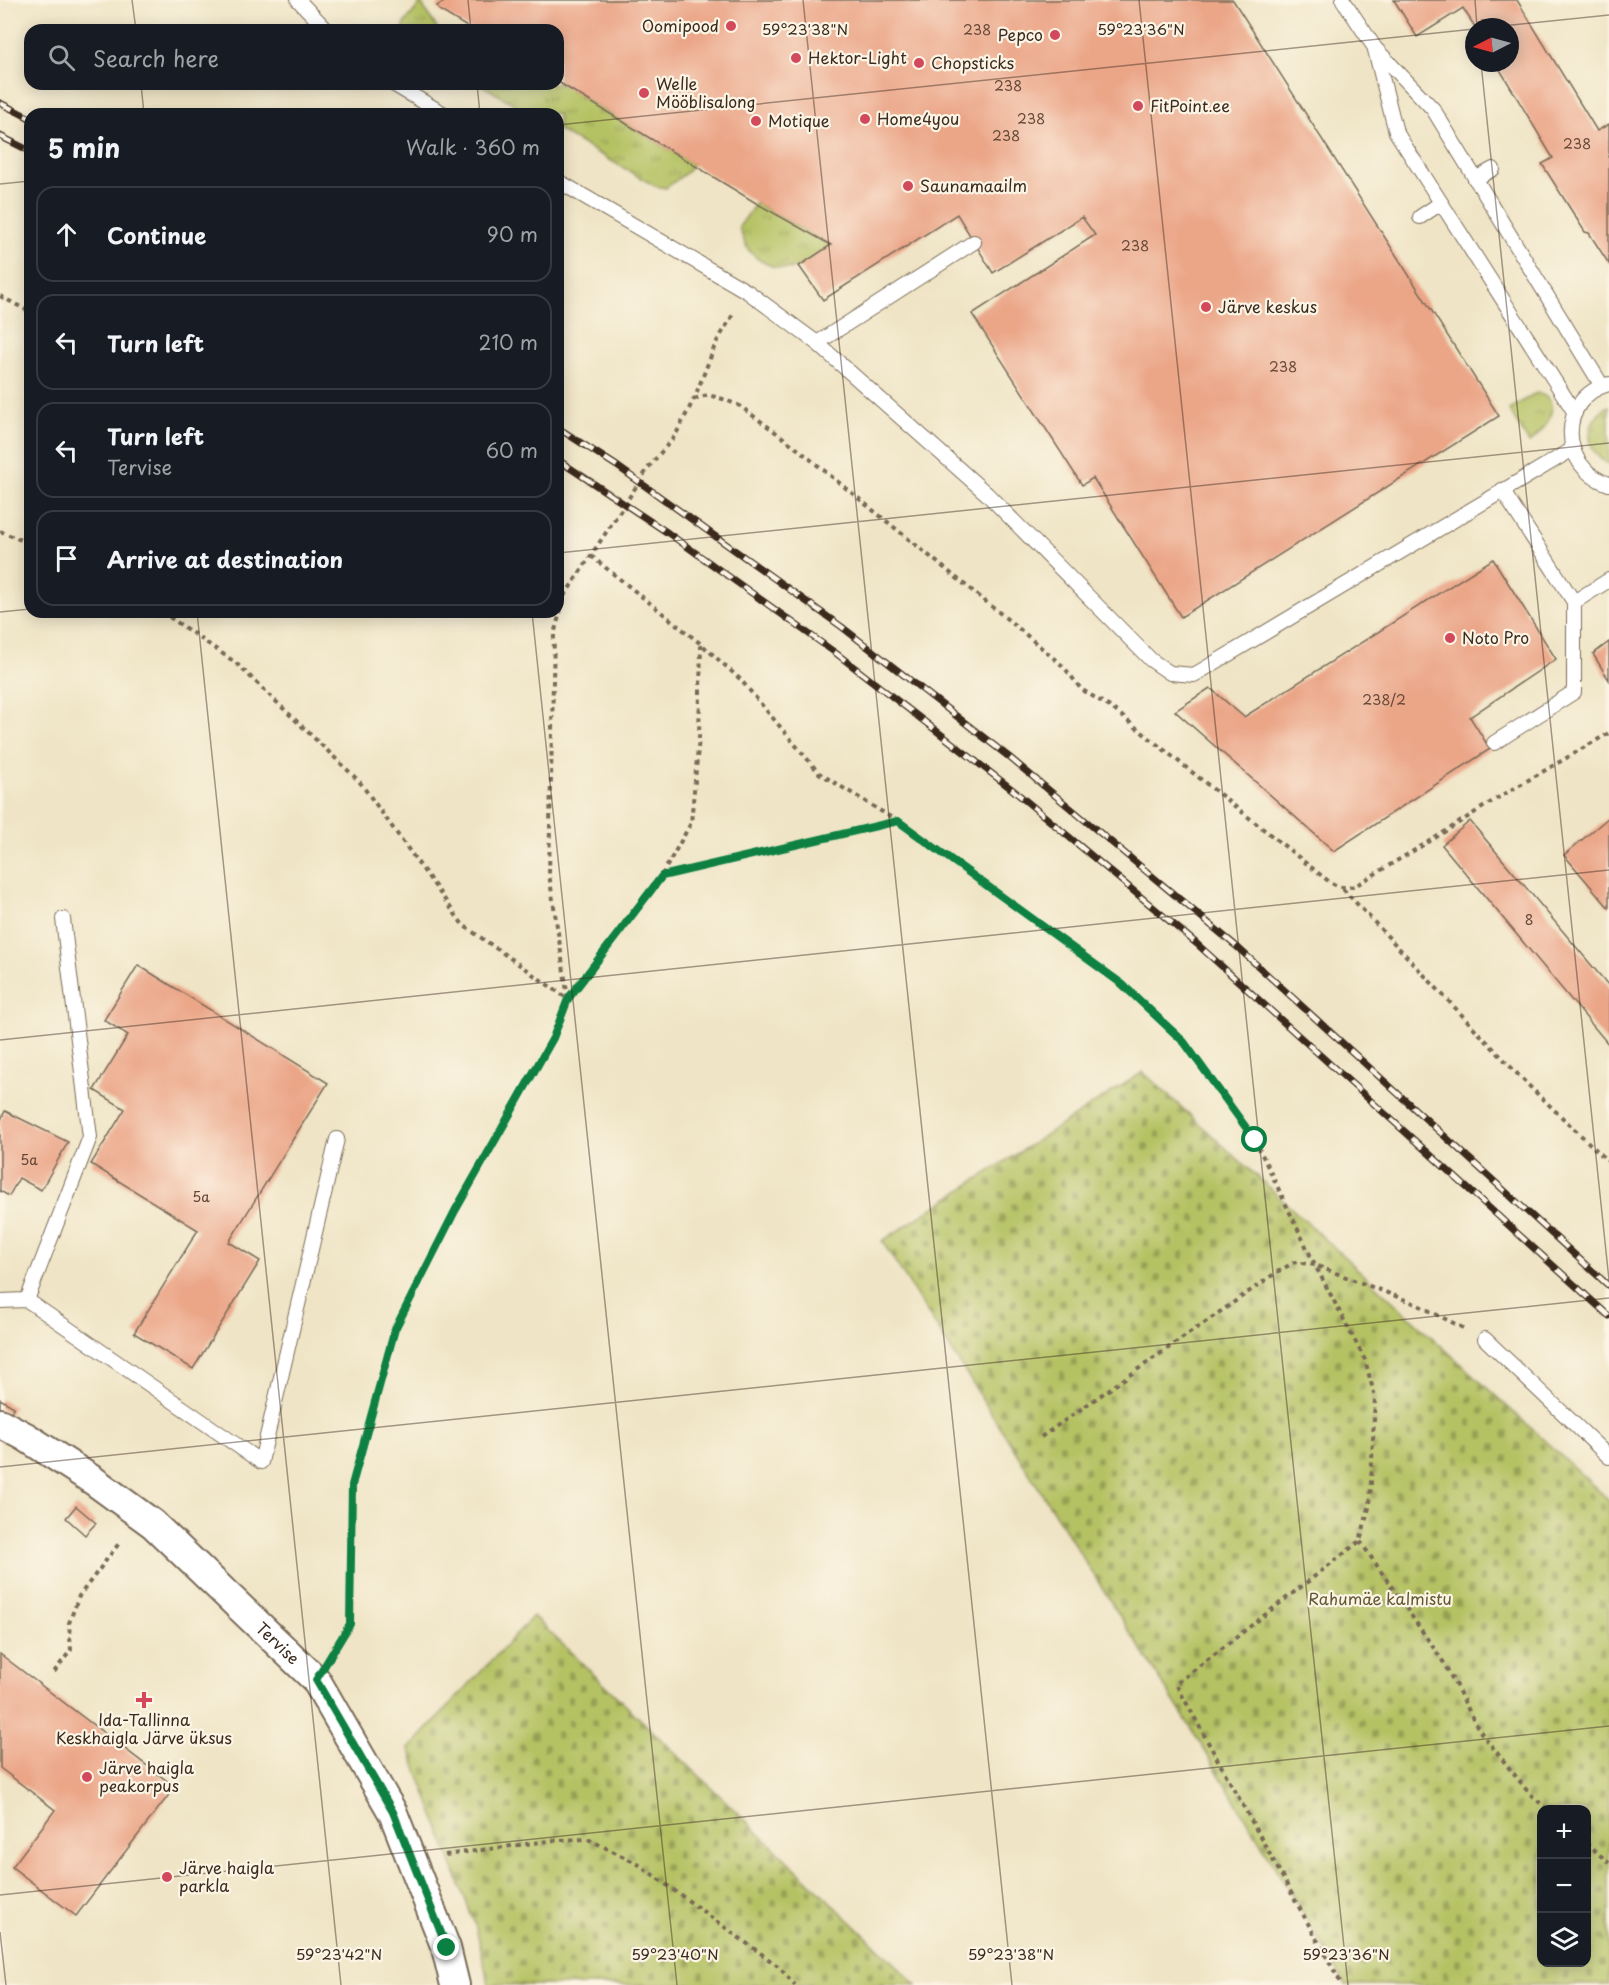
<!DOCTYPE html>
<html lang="en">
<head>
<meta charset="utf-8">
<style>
  :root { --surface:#171b24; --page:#20242c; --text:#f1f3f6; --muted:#9ea1a6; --line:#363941 }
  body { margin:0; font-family:"Playpen Sans",sans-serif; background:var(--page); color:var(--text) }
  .controls { position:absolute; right:18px; bottom:18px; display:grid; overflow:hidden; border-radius:12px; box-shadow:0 3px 15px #0003 }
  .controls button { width:54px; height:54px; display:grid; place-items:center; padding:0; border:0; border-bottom:2px solid var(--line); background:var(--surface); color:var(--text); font:30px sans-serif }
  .compass { position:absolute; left:1465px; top:18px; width:54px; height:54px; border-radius:50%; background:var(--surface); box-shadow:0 3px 15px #0003; rotate:264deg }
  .stop { position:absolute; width:18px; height:18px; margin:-14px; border:4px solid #0b8043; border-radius:50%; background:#fff }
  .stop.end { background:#0b8043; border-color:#fff; box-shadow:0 2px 6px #0008 }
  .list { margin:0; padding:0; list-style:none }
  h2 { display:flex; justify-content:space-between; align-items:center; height:78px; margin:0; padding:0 24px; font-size:26px }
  h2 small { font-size:20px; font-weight:400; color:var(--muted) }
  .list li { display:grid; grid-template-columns:39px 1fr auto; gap:18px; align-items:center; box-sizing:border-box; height:96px; margin:0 12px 12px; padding:0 12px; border:2px solid var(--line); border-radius:18px }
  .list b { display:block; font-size:22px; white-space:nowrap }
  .list p { margin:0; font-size:20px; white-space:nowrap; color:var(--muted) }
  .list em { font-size:20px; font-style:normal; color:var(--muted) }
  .icon { flex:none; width:33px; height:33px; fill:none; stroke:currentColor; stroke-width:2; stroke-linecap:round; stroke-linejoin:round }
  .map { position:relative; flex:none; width:1609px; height:1985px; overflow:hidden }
  .search { position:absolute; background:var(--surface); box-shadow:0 3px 15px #0003; left:24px; top:24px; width:540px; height:66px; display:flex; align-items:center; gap:15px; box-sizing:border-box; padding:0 21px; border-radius:18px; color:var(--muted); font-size:22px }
  .panel { position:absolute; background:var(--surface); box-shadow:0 3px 15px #0003; left:24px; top:108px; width:540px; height:510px; border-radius:18px }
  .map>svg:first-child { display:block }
  .grass { fill:url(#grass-tufts); stroke:#787641; stroke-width:1.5 }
  .cemetery { fill:url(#cemetery-stones); stroke:#787641; stroke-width:1.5; fill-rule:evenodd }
  .building { fill:#eba587 }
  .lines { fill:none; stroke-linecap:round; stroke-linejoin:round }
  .lane-casing { stroke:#7a6b58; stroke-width:16 }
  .street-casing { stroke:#7a6b58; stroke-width:32 }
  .path { stroke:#7a6b58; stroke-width:4; stroke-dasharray:4.5 4.5; stroke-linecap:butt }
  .lane { stroke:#fff; stroke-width:14 }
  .street { stroke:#fff; stroke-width:28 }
  .rail-casing { stroke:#3b2a1e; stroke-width:7 }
  .rail { stroke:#fcf5e5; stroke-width:4.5; stroke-dasharray:14; stroke-linecap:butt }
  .route { stroke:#0b8043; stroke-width:8 }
  .ticks { fill:none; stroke:#3b2a1e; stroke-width:1.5; stroke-opacity:0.45 }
  .poi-dot { fill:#d1495b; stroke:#fcf5e5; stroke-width:2 }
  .labels { text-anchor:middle; stroke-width:4.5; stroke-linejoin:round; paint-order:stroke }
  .number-label { font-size:14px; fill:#674938 }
  .poi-label { font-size:16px; fill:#3b2a1e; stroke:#fcf5e5; text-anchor:start }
  .park-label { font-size:16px; fill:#605833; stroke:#fcf5e5 }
  .street-label { font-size:16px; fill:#3b2a1e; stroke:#fcf5e5 }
  .ticks-label { font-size:15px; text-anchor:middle; fill:#3b2a1e; stroke:#fcf5e5; stroke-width:4.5; stroke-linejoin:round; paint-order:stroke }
</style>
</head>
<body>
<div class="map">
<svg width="1609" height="1985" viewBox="0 0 1609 1985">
  <defs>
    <pattern id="grass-tufts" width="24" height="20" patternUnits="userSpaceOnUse" patternTransform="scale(1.5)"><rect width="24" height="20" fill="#b5c264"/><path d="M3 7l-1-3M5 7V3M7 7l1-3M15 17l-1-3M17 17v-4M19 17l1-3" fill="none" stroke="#949e52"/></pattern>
    <pattern id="cemetery-stones" width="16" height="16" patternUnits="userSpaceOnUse" patternTransform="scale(1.5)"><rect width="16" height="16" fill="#b5c264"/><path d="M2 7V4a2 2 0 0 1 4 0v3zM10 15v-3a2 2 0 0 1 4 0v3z" fill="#949e52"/></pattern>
  </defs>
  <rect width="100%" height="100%" fill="#fcf5e5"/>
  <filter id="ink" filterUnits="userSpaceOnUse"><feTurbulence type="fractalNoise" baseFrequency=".0167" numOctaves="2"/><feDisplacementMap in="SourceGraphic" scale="12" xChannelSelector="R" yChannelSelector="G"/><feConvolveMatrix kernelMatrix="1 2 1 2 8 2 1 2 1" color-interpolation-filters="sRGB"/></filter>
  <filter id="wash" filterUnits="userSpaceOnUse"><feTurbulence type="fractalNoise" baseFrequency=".008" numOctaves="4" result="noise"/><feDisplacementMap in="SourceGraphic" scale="24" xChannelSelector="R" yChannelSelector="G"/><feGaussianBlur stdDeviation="1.35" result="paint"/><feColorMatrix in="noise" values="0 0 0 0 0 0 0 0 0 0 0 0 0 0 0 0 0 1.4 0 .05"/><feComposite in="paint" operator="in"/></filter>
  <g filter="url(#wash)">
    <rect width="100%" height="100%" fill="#efe4c5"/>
    <g class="grass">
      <polygon points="421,3 438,30 403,30 405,22"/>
      <polygon points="558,82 693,164 687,172 666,188 655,186 558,130 558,114 531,114 480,84 558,84"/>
      <path d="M756,203L831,245C821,252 810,261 799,266C783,273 763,265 751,253C745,247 742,235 739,227Z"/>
      <path d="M1537,393C1567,401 1544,432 1529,443L1509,410L1532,395Z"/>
      <path d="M1609,406V464C1583,452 1584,418 1609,406Z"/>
    </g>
    <g class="cemetery">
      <path d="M1143,1072L1609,1500V1985H1346L1196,1736L882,1241ZM1542,1810H1586V1962H1542Z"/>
      <polygon points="533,1616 900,1969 917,1985 489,1985 476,1928 409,1749"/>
    </g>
    <g id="blocks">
      <g class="building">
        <polygon points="447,0 1233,0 1499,416 1181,617 1093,478 1082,485 972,314 1095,235 1082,217 993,273 957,214 823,300 799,266 831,245 756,203 558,82 558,30 472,30 439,10 437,6"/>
        <polygon points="1394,0 1517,0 1597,131 1609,124 1609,264 1589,233 1585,232 1542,164 1553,158 1496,63 1510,63 1510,27 1475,27 1463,8 1417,37"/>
        <polygon points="1493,559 1556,659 1470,717 1490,749 1334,851 1175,711 1210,688 1244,717"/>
        <polygon points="1609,642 1609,680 1593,654"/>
        <polygon points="1609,817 1609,908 1564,855"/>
        <polygon points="1470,821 1609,986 1609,1045 1442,845"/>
        <polygon points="138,965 328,1083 229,1242 260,1261 193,1369 134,1333 198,1230 91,1164 125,1109 94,1090 128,1035 104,1020"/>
        <polygon points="5,1111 68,1142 41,1190 19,1178 9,1196 0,1191 0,1122"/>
        <polygon points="0,1399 14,1407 10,1414 0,1408"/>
        <polygon points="76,1506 96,1523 85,1535 66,1518"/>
        <polygon points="0,1654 175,1787 76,1916 12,1867 55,1810 0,1768"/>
      </g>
    </g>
  </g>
  <g filter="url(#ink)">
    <use href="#blocks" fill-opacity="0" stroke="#7a6b58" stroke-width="1.5"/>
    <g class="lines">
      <defs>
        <g id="lane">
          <polyline points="298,0 327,30"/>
          <polyline points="1343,0 1375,48 1433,109 1602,386"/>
          <polyline points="1375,50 1396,132 1575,413"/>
          <polyline points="393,84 444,114"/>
          <polyline points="1475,179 1493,169"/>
          <polyline points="558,181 748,292 817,343 987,494 1151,660 1170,673 1194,675 1573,449"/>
          <polyline points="1420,217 1441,203"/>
          <polyline points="817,343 974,242"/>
          <path d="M1609,384C1557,397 1559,469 1609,484"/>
          <polyline points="1502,490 1574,602 1609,580"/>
          <polyline points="1494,743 1574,692 1574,602"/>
          <polyline points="27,1300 90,1137 63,919"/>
          <polyline points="0,1301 27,1300 261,1462 337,1139"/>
          <polyline points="1485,1339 1609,1457"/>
        </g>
        <g id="street">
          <path id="s1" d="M0,1423L26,1437L94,1481L153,1524L316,1680L393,1813L446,1948L455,1985"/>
        </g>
      </defs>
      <use href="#lane" class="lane-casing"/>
      <use href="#street" class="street-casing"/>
      <g class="path">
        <polyline points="0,296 30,312"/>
        <path d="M694,399L708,395L723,399L740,406L789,442L1017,627L1064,667L1081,689L1113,709L1317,872C1331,883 1337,890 1355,886L1438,836L1496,799L1609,733"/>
        <polyline points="0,531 30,544"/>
        <polyline points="591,556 701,644 740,679 819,773 897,821"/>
        <polyline points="162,612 236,663 359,781 463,925 568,999"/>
        <polyline points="662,875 691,823 699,737 701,645"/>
        <polyline points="1343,889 1526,1083 1609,1162"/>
        <polyline points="568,998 549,874 554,634 565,595 651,464 675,436 694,399 716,343 734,313"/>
        <polyline points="1041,1437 1277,1272 1295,1262 1315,1265 1365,1360 1375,1397 1370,1504 1360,1541 1176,1684 1342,1985"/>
        <polyline points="1360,1541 1444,1663 1479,1730 1529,1793 1548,1810"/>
        <polyline points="333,1651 350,1624 352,1485 395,1329 455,1211 553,1038 568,999 662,876 898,821 1122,984 1184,1042 1255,1140 1315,1265 1416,1304 1463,1328"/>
        <polyline points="54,1672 71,1650 69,1623 79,1596 120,1542"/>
        <polyline points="1586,1843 1609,1863"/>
        <polyline points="445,1855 556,1840 588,1839 638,1864 778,1966 795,1985"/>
      </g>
      <use href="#lane" class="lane"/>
      <use href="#street" class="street"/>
      <defs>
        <g id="rail">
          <polyline points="0,103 30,118"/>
          <polyline points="0,136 30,151"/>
          <polyline points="558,428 617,466 842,627 1009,757 1236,946 1609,1286"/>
          <polyline points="558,460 668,533 837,654 1013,790 1197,944 1609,1316"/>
        </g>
      </defs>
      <use href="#rail" class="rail-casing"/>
      <use href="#rail" class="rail"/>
    </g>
  </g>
  <g class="lines" filter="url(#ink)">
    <polyline class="route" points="447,1948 393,1812 316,1680 350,1624 352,1485 395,1329 455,1211 553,1038 568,999 662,876 898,821 1122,984 1184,1042 1255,1140"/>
  </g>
  <path class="ticks" d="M132,0L136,30M468,0L471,30M803,0L1012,1985M1139,0L1348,1985M1475,0L1477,27M1493,27L1609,15M1481,63L1609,1280M141,84L144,114M477,84L480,114M558,125L1474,29M0,184L30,181M558,553L1609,443M0,612L30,609M197,612L341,1985M532,612L677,1985M0,1040L1609,870M0,1467L1609,1298M0,1895L1609,1726M0,1932L6,1985"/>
  <g class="poi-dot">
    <circle cx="731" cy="26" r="6"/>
    <circle cx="1055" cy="35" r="6"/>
    <circle cx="796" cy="58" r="6"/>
    <circle cx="919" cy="63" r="6"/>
    <circle cx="644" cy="93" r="6"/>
    <circle cx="1138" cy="106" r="6"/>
    <circle cx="865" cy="119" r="6"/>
    <circle cx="756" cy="121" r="6"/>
    <circle cx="908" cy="186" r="6"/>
    <circle cx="1206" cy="307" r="6"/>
    <circle cx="1450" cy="638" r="6"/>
    <path d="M141 1691h6v6h6v6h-6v6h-6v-6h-6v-6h6z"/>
    <circle cx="87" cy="1777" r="6"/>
    <circle cx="167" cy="1877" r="6"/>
  </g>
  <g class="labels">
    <g class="number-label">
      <text x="977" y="35">238</text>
      <text x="1008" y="91">238</text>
      <text x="1031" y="124">238</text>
      <text x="1006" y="141">238</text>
      <text x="1577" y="149">238</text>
      <text x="1135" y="251">238</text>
      <text x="1283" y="372">238</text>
      <text x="1384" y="705">238/2</text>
      <text x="1529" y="925">8</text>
      <text x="29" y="1165">5a</text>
      <text x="201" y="1202">5a</text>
    </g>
    <g class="poi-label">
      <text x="719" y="32" text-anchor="end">Oomipood</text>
      <text x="1043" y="41" text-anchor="end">Pepco</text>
      <text x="808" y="64">Hektor-Light</text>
      <text x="931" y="69">Chopsticks</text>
      <text x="656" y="90">Welle<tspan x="656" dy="18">Mööblisalong</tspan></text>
      <text x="1150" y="112">FitPoint.ee</text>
      <text x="877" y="125">Home4you</text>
      <text x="768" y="127">Motique</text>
      <text x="920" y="192">Saunamaailm</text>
      <text x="1218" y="313">Järve keskus</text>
      <text x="1462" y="644">Noto Pro</text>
      <text x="144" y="1726" text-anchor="middle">Ida-Tallinna<tspan x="144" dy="18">Keskhaigla Järve üksus</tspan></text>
      <text x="99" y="1774">Järve haigla<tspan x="99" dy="18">peakorpus</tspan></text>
      <text x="179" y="1874">Järve haigla<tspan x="179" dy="18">parkla</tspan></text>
    </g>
    <g class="park-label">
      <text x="1380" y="1605">Rahumäe kalmistu</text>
    </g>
    <g class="street-label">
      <text dy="6" stroke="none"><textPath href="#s1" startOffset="356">Tervise</textPath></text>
    </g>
  </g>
  <g class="ticks-label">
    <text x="805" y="35">59°23'38"N</text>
    <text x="1141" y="35">59°23'36"N</text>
    <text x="339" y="1960">59°23'42"N</text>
    <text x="675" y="1960">59°23'40"N</text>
    <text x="1011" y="1960">59°23'38"N</text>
    <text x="1346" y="1960">59°23'36"N</text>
  </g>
</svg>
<div class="controls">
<button>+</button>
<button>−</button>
<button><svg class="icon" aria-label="layers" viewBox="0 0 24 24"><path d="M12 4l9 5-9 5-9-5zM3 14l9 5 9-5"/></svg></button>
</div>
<svg class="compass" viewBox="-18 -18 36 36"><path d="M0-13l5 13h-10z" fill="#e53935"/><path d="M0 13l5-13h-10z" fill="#9ea1a6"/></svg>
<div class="stop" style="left:1255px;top:1140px"></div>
<div class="stop end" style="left:447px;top:1948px"></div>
<div class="search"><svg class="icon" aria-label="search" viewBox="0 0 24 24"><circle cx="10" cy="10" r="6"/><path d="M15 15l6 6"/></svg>Search here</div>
<section class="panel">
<h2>5 min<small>Walk · 360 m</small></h2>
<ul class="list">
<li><svg class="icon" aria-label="ahead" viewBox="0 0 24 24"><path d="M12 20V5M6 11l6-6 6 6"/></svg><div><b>Continue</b></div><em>90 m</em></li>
<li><svg class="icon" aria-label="left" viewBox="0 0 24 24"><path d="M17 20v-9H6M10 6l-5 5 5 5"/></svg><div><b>Turn left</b></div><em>210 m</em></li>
<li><svg class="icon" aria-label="left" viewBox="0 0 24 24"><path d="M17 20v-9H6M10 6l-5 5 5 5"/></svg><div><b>Turn left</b><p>Tervise</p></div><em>60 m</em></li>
<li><svg class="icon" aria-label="arrive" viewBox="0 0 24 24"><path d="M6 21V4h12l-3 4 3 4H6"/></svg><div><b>Arrive at destination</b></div></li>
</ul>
</section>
</div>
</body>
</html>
